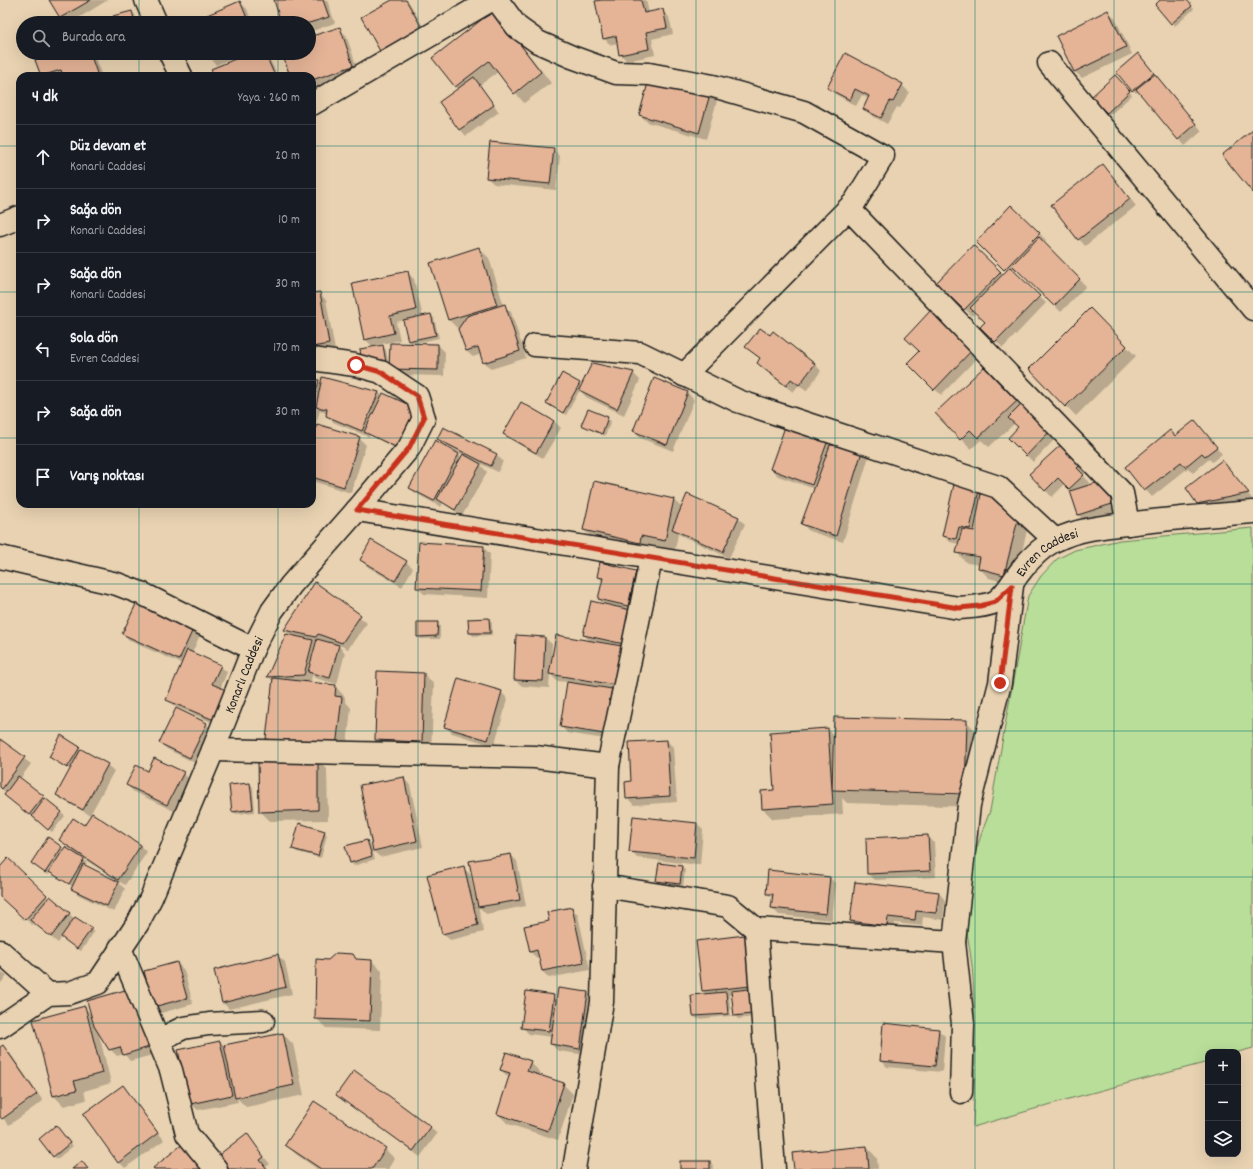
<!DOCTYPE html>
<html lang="tr">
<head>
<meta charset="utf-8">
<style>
  :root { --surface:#171b24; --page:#242831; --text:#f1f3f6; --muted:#9ea1a6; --line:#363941 }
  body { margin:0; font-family:Dekko,sans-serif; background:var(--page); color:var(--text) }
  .controls { position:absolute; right:12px; bottom:12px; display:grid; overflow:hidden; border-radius:8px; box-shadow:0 4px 16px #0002 }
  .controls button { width:36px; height:36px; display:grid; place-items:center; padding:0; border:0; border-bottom:1px solid var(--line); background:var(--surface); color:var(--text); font:20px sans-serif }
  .stop { position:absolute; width:12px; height:12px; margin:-9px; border:3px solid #c8321e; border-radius:50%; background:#fff }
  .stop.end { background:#c8321e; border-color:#fff; box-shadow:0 1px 4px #0008 }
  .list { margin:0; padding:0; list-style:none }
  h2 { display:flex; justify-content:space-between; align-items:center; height:52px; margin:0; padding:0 16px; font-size:17px }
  h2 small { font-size:13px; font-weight:400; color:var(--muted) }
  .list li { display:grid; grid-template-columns:26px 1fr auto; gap:12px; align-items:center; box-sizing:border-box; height:64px; padding:0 16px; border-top:1px solid var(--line) }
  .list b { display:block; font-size:15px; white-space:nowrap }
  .list p { margin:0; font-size:13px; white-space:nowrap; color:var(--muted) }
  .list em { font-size:13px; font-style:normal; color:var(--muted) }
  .icon { flex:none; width:22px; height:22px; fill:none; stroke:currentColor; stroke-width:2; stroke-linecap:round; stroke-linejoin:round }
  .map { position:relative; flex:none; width:1253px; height:1169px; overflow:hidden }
  .search { position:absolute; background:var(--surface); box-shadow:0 4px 16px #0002; left:16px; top:16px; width:300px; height:44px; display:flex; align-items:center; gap:10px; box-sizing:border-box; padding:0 14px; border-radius:22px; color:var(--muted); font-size:15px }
  .panel { position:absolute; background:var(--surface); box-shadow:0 4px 16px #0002; left:16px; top:72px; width:300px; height:436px; border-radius:12px }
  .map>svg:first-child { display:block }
  .green { fill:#b8de99; stroke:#6a7d5a }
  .shadow { fill:#0003; fill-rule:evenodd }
  .building { fill:#e5b497; stroke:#1c1c1c }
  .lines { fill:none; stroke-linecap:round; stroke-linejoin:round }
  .minor-casing { stroke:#1c1c1c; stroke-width:25 }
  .tertiary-casing { stroke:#1c1c1c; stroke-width:25 }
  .minor { stroke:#e8d2b1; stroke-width:22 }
  .tertiary { stroke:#e8d2b1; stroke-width:22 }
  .route { stroke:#c8321e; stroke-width:5 }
  .grid { fill:none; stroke:#0f766e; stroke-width:1; stroke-opacity:0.55 }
  .labels { text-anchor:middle; stroke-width:4; stroke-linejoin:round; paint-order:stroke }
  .street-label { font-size:14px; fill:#1c1c1c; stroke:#e8d2b1 }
</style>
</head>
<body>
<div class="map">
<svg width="1253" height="1169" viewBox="0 0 1253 1169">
  <rect width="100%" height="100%" fill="#e8d2b1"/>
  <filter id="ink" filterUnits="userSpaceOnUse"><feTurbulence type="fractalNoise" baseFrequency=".025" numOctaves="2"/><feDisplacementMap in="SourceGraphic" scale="8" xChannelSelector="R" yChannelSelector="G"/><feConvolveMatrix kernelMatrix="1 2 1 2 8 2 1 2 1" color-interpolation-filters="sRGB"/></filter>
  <g filter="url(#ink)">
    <path class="green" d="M1253,528V1048L1238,1052H1208V1062L1065,1100L973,1127C975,1077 976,1027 973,978C972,952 963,925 966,899C969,869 979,839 990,811L1028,596L1041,576L1057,559L1075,550L1120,540Z"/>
    <g class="shadow">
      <polygon points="50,0 108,0 70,23 66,23 61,18"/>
      <polygon points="275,0 327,0 335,23 309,32 309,23 282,23"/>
      <polygon points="395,0 407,0 409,2 428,35 387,57 380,51"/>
      <polygon points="607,0 646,0 649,13 663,11 669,17 673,34 652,39 655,55 627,61 620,54 618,43 610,45 604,38"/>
      <polygon points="1162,0 1186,0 1194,9 1175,26"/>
      <polygon points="240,2 247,9 252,23 195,23"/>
      <polygon points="1108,11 1115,18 1132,54 1082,78 1075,72 1058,36"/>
      <polygon points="132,12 135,15 137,23 116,23"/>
      <polygon points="504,22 551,83 524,103 498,72 480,85 499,112 466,136 460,129 458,90 434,58"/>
      <polygon points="339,28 346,35 359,73 312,89 312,76 291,76 283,53 309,53 309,38"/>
      <polygon points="56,53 93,53 102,76 42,76 36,60"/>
      <polygon points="207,53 243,53 216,65"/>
      <polygon points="252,53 266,53 278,76 215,76"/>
      <polygon points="1141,57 1202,131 1185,146 1139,91 1136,93 1117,72"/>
      <polygon points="1115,76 1132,95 1110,115 1093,97"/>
      <polygon points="902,85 909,92 900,108 897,107 887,124 871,115 864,108 869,99 862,95 856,106 835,94 828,87"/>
      <polygon points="710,94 717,101 706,139 647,122 640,115"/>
      <polygon points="553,149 560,156 556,190 494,184 487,178"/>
      <polygon points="1103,165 1136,206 1085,246 1079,239"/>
      <polygon points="1011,207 1046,240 1043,243 1086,286 1061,312 1018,269 1014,272 1046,303 1003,348 981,327 986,322 976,312 972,316 938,283 973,246 1003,275 1007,271 977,242"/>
      <polygon points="479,248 489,258 504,306 511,312 526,358 491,369 484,362 482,354 473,357 466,351 459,330 448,319"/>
      <polygon points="407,272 414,279 423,317 431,315 434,318 439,338 412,344 409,341 404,320 396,322 400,340 372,346 365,339"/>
      <polygon points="312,288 313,294 319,293 326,300 335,350 312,354"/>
      <polygon points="1090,310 1136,356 1076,416 1030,369"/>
      <polygon points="932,311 979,356 941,395 908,363 920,351"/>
      <polygon points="438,345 445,352 444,376 397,375 389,368"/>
      <polygon points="383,346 386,350 390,371 366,368"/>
      <polygon points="747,347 815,364 821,371 806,391 799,385 793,392 764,370 758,363 760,359"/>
      <polygon points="633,373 640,380 624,415 586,397 580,390 566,415 547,403 579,384 581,387"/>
      <polygon points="994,378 1055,439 1033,462 1009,438 1019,427 1015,423 989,447 981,440 971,449 936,413"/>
      <polygon points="654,379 688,393 694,400 673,451 640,438 634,431"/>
      <polygon points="312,380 322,384 379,392 382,396 407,455 370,435 369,437 333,422 327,414 320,410 314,430 359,438 366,445 351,493 312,481 314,439 312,438"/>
      <polygon points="521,403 554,421 561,428 543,458 511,440 504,434"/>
      <polygon points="588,410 611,421 605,436 582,425"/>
      <polygon points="1195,421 1222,454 1212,462 1209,459 1193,473 1188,468 1152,497 1126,468 1175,437"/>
      <path d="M438,439L496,455L503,461L498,472L479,463L487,472L462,516L443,503L441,507L417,494L410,488L445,446ZM456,452L464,455L462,458Z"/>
      <polygon points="828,440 834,446 862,449 869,456 843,542 809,531 802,524 815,489 778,476 771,469"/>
      <polygon points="1064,443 1089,469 1083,475 1090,483 1084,488 1104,482 1118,511 1085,521 1078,515 1072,492 1065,484 1052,497 1045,490"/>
      <polygon points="1228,468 1253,500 1205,510 1198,503"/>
      <polygon points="980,487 1029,522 1014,585 989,578 979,568 980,565 967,563 957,553 959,544 950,542 943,535"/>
      <polygon points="674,500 682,508 738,518 745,524 729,558 678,534 675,550 651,545 649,552 594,540 584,530"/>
      <polygon points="483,547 490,554 488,598 424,594 417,587"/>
      <polygon points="361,560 406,562 413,568 402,587 368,567"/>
      <polygon points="635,572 642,578 622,691 610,689 618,697 611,740 567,733 561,726 568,682 557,681 550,674 549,688 522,686 515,680 545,638 552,644 551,664 552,664 591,642 584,635 605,605 599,599 603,582 598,576"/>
      <polygon points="316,584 367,623 348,649 337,644 345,653 337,684 315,678 312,675 311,682 306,682 335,686 345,697 345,701 351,708 346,756 277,748 267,738 274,682 268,676 291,636 285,630"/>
      <polygon points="489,619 492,622 492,635 473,636 470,632"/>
      <polygon points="437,623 440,626 440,639 421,639 418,636"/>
      <polygon points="193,628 200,635 192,653 220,666 227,672 220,689 220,726 174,706 167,699 182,664 130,641 123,634"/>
      <polygon points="424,674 434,684 431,752 386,750 376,740"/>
      <polygon points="501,692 508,699 494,746 452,733 445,727"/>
      <path d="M966,721L980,735L978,807L847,803L842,798L843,814L773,819L763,809L775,791L827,729L835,736ZM846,789L970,793V795L846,791Z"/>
      <polygon points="206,724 213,730 197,764 167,749 160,743"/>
      <polygon points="0,741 31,764 20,779 65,816 52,832 12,801 7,793 0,788"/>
      <polygon points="667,741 673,747 677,802 634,805 627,798 632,782"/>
      <polygon points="79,748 107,765 114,771 90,815 64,801 57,794 71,770 53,760"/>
      <polygon points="317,759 327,769 328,820 270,821 260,811"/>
      <polygon points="149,772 183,773 190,780 174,811 134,792 127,785"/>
      <polygon points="403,778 410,785 423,847 380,857 373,851"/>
      <polygon points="250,784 253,787 255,812 236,814 233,811"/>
      <polygon points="697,824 703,830 700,865 637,858 630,851"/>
      <polygon points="84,827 140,846 147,852 125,885 82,858 87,863 84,866 118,882 125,889 114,912 79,895 72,889 73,887 51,872 48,875 32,863 48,839 64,850 72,853 73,851 60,840"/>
      <polygon points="324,832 327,835 321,858 297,852 293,849"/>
      <polygon points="928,836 934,843 936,877 875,880 868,874"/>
      <polygon points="367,841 370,844 375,859 354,866 351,863 346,847"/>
      <polygon points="511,855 517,861 526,906 486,914 478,906 484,932 450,940 443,934 463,868 470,874 475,895 477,895"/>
      <polygon points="8,860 49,898 50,897 75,919 94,932 81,951 62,937 58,943 34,923 32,925 0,896 0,869"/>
      <polygon points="682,867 685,870 683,887 661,884 657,881"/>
      <polygon points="829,877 836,884 832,920 779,915 772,908 773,899 767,893"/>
      <polygon points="939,893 945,900 943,920 923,917 922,926 895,923 894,932 858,927 851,920"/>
      <polygon points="572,908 578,915 590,970 549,978 542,971 540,958 537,958 530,952 550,922"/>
      <polygon points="745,936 752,943 754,1017 738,1019 735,1016 732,995 729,995 731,1016 697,1019 694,1016 706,995 703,991"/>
      <polygon points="352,955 358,960 372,961 382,971 380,1030 326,1028 316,1018 329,961"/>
      <polygon points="278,956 285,962 292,994 229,1009 222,1002"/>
      <polygon points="177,963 184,970 193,1004 161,1013 154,1006"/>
      <polygon points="0,970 7,976 0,984"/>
      <polygon points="132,989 156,1054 130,1061 124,1054 117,1056 110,1049 98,1030 111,1083 84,1091 86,1100 64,1106 54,1096 84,1007 93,1016"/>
      <polygon points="559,989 588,993 595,1000 587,1055 558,1051 551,1044 552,1037 529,1034 522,1027 553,996 557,1000"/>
      <polygon points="938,1030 945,1036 942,1072 887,1067 881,1060"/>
      <polygon points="283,1034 293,1044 304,1095 246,1107 237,1098 238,1102 198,1110 191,1104 220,1042 225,1046"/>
      <polygon points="3,1046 10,1053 43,1101 9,1125 0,1115 0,1048"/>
      <polygon points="530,1062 540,1072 539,1076 563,1084 573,1094 558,1140 508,1124 498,1114 509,1078 501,1070"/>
      <polygon points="123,1086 164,1140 125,1168 119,1162"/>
      <polygon points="338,1095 430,1127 437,1134 420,1157"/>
      <polygon points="59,1129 73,1146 57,1159 54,1156"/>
      <polygon points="246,1135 270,1164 266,1167 268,1169 226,1169"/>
      <polygon points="286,1145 385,1149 395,1159 389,1169 315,1169 316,1168 297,1155"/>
      <polygon points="867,1147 877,1158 878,1169 795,1169"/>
      <polygon points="681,1162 710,1162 713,1165 713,1169 681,1169"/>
    </g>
    <g class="building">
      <polygon points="49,0 91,0 60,18"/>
      <polygon points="274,0 323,0 329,17 309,23 281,23"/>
      <polygon points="392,0 406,0 422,28 380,51 361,17"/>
      <polygon points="602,0 641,0 644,13 663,9 667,28 646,32 649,49 619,55 616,36 603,39 595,1"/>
      <polygon points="1160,0 1187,0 1192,6 1171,24 1155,5"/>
      <polygon points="240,1 249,23 194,23 193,21"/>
      <polygon points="494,10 541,72 514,94 489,61 455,87 432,58"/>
      <polygon points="1108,10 1126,47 1074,72 1056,36"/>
      <polygon points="132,11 135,23 115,23 113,16"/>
      <polygon points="340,27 353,66 312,80 312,76 302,76 300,72 290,76 282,53 309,53 309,37"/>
      <polygon points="53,53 90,53 98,76 63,76 61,70 41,76 35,60"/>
      <polygon points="206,53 222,53 208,59"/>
      <polygon points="250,53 265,53 275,76 214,76 211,69"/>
      <polygon points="845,53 903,84 893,102 890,101 881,118 863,109 869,96 855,89 850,100 827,88"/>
      <polygon points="1138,53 1154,73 1132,91 1116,72"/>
      <polygon points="1155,74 1196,124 1178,140 1136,89"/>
      <polygon points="1115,75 1130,91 1107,113 1091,97"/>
      <polygon points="650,76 710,94 699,133 639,115"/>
      <polygon points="474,77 494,105 459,130 439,102"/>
      <polygon points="1253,130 1253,193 1222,155"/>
      <polygon points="490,142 554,148 550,184 486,178"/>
      <polygon points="1103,164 1130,199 1078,240 1051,205"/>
      <polygon points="1011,205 1040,233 1004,270 976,242"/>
      <polygon points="1039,237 1080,279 1054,306 1012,265"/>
      <polygon points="973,245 1001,272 964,310 936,283"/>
      <polygon points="479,247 497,305 448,320 430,263"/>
      <polygon points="1010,267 1040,296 995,342 980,327 985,322 970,308"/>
      <polygon points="408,271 416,310 390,316 394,333 364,340 352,283"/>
      <polygon points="320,292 329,344 312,347 312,293"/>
      <polygon points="505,304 520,351 483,363 478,347 466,351 458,329 467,316"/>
      <polygon points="1090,308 1127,346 1065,407 1029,369"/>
      <polygon points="932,309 973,349 934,390 907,363 919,351 905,338"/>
      <polygon points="431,314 436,335 408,341 403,320"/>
      <polygon points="760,328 770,335 773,331 815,364 799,385 791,379 786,386 757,363 760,358 745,347"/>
      <polygon points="390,343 438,344 438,370 389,369"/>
      <polygon points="383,345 387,369 362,365 360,349"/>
      <polygon points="592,363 634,372 617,409 579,390"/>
      <polygon points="984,367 1017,401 978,438 970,430 960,440 935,413"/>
      <polygon points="562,373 580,383 563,413 546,403"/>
      <polygon points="322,377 379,392 362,431 326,416 327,409 316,407"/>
      <polygon points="654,378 688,392 667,445 633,431"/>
      <polygon points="312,379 319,380 312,408"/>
      <polygon points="383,393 418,409 400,449 364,432"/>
      <polygon points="521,402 554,421 536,453 503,434"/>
      <polygon points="1021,405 1049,432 1026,456 1008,438 1018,427 1008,418"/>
      <polygon points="588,409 608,417 602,434 581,425"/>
      <polygon points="1195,420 1217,447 1205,456 1202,453 1185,467 1181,462 1144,491 1125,467 1170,430 1175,436"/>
      <polygon points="317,424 360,437 344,487 312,477 312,440"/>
      <polygon points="786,424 828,440 812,485 770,469"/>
      <polygon points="443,427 497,454 491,466 437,439"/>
      <polygon points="435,440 459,454 434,501 409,488"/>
      <polygon points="1065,441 1083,462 1077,468 1084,475 1069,489 1058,478 1045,491 1029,474"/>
      <polygon points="830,445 863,448 836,536 801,524"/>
      <polygon points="463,454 481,464 455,510 437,499"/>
      <polygon points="1222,460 1249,493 1197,504 1186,488"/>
      <polygon points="955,480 980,486 970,529 959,527 956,539 942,536"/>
      <polygon points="1105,480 1112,504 1078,515 1070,491"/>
      <polygon points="594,481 674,499 665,541 641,536 640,543 583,530"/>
      <polygon points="982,488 1020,511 1004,575 978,568 980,557 956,553 962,529 974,531"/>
      <polygon points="687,494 739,517 723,552 672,529"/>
      <polygon points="371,540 407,561 395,581 360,560"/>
      <polygon points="419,542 484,546 481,591 416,588"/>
      <polygon points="600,562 636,571 628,606 598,599 603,578 597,577"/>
      <polygon points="315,582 361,615 342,643 318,634 316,637 284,630"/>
      <polygon points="591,601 631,610 624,644 583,635"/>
      <polygon points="137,602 194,627 179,660 122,634"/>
      <polygon points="489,618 490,633 469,633 468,619"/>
      <polygon points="417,622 438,622 437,636 417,637"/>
      <polygon points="286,634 313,640 304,675 267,677"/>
      <polygon points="516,635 545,637 543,681 514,680"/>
      <polygon points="556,635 622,646 616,685 549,674"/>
      <polygon points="317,639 339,645 330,678 308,672"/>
      <polygon points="187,650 221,665 212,684 226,690 214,720 166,700"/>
      <polygon points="377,671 424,673 422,742 375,740"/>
      <polygon points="273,678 336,685 335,696 342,697 336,747 266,739"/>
      <polygon points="458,678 502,691 488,740 444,727"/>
      <polygon points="567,682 612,689 604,734 560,727"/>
      <polygon points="176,708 207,723 190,758 159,743"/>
      <polygon points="834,717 967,720 965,794 832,790"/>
      <polygon points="828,728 833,804 762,809 761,791 774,790 770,732"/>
      <polygon points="61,735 80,747 67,768 49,757"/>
      <polygon points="0,739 25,757 2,789 0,787"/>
      <polygon points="667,740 670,796 626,799 625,782 631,781 629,742"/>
      <polygon points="81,749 108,764 83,810 56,795"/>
      <polygon points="154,758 184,772 167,805 126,785 136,765 148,771"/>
      <polygon points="318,758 318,810 259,812 258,759"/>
      <polygon points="18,776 44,796 29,815 4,795"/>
      <polygon points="404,777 417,841 373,851 360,785"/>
      <polygon points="250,783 253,809 232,812 229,785"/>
      <polygon points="45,798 62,812 48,830 32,816"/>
      <polygon points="92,813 141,845 118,880 59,840 73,818 84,825"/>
      <polygon points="633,816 697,823 694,858 629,852"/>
      <polygon points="299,823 325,831 318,856 292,849"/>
      <polygon points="928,835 930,871 867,874 866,838"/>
      <polygon points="48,837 62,847 45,873 31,863"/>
      <polygon points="367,840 372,856 350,863 345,846"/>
      <polygon points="65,847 84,859 69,884 49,872"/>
      <polygon points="511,854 520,900 478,907 469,861"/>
      <polygon points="8,858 47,895 25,920 0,897 0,867"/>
      <polygon points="659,863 682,866 680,884 656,881"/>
      <polygon points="83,864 119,882 107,906 71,889"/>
      <polygon points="464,866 478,925 442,934 427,875"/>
      <polygon points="768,870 830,877 826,914 771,908 773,894 766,894"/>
      <polygon points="855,882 939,892 936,913 916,911 915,920 888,917 887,926 850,921"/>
      <polygon points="50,896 70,913 51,937 30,920"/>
      <polygon points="572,907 584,963 542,971 537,950 530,952 524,926 549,921 547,912"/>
      <polygon points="75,917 92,928 77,949 61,937"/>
      <polygon points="745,935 751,986 702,991 696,941"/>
      <polygon points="336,953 353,954 356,959 372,960 370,1021 315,1019 316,959 328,960"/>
      <polygon points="278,954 286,987 222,1003 214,970"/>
      <polygon points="177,962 187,998 153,1007 144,971"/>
      <polygon points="132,988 149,1047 123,1055 120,1047 109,1050 94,1026 87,1001"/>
      <polygon points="558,988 588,992 580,1049 550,1044"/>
      <polygon points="749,989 751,1014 734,1016 731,991"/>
      <polygon points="526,991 554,995 549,1031 521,1028"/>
      <polygon points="726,992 728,1014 693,1016 691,995"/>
      <polygon points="85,1006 102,1073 74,1081 77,1090 53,1096 33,1020"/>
      <polygon points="883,1023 939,1029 935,1066 880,1061"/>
      <polygon points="283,1033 294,1085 235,1098 224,1045"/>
      <polygon points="220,1041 232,1095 190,1104 178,1050"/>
      <polygon points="3,1045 37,1094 2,1119 0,1117 0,1047"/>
      <polygon points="506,1052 531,1061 527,1071 564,1083 548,1131 497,1114 510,1073 500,1070"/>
      <polygon points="354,1070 431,1127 413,1151 336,1095"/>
      <polygon points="123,1085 158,1133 118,1163 83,1114"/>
      <polygon points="314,1101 386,1148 372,1169 321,1169 285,1145"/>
      <polygon points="56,1125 70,1143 53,1157 39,1139"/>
      <polygon points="247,1133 264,1157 260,1160 267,1169 225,1169 216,1157"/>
      <polygon points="184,1143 205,1169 154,1169 153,1168"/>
      <polygon points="867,1146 869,1169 794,1169 792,1153"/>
      <polygon points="82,1161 88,1169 72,1169"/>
      <rect x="680" y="1161" width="30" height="8"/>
    </g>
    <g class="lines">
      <defs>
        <g id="minor">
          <polyline points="497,0 517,27 538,42 572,57 616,73 649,74 713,86 804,112 883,156 850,210 1122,493 1128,524"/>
          <polyline points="1049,63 1253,309"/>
          <polyline points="312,104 491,0"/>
          <polyline points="0,225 20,217"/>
          <polyline points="535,345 640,353 738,401 998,487 1055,540"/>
          <polyline points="684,375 852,205"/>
          <polyline points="0,557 117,584 143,594 253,649"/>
          <polyline points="213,750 535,757 608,766"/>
          <polyline points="604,886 728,906 756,929 954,942"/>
          <polyline points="756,929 774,1169"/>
          <polyline points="120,948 171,1070 187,1134 216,1169"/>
          <polyline points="0,951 48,994"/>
          <polyline points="159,1040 183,1028 209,1024 263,1021"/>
          <polyline points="961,1092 963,1024 954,942 969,805 1000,683 1012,586"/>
          <polyline points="574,1169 602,1002 608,766 651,559"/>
        </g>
        <g id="tertiary">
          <polyline points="146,0 156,23"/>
          <polyline points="170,53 181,76"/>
          <path id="s1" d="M357,510L959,608C970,607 984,607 995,602C1006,595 1012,582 1020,572C1028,560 1043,546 1056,540C1080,528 1109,526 1135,523C1175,518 1214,515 1253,512"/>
          <path id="s2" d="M0,1027L48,994L69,993L98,983L138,923L151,898L213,750L253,649L272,611L291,585L357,510L409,448L424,418L417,396L381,372L355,365L312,359"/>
        </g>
      </defs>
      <use href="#minor" class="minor-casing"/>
      <use href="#tertiary" class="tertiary-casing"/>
      <use href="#minor" class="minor"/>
      <use href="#tertiary" class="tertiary"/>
    </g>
  </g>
  <g class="lines" filter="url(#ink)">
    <polyline class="route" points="356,365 381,372 417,396 424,418 409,448 357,510 959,608 980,606 995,602 1012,586 1000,683"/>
  </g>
  <path class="grid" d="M139,0V23M278,0V23M418,0V1169M557,0V1169M696,0V1169M835,0V1169M975,0V1169M1114,0V1169M139,53V76M278,53V76M0,146H20M312,146H1253M0,292H20M312,292H1253M0,438H20M312,438H1253M139,504V1169M278,504V1169M0,584H1253M0,731H1253M0,877H1253M0,1023H1253"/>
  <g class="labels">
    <g class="street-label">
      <text dy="5" stroke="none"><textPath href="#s1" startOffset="720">Evren Caddesi</textPath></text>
      <text dy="5" stroke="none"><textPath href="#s2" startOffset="452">Konarlı Caddesi</textPath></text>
    </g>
  </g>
</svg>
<div class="controls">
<button>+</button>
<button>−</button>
<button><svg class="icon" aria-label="layers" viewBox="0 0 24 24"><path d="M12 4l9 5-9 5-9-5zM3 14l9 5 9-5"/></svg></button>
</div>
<div class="stop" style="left:356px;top:365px"></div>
<div class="stop end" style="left:1000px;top:683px"></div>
<div class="search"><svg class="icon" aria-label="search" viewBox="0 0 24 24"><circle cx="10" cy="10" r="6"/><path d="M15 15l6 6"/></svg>Burada ara</div>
<section class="panel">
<h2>4 dk<small>Yaya · 260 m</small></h2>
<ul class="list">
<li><svg class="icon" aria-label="ahead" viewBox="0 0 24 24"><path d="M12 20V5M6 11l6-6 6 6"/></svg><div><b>Düz devam et</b><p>Konarlı Caddesi</p></div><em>20 m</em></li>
<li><svg class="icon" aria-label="right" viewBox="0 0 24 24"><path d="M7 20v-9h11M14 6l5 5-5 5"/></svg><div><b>Sağa dön</b><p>Konarlı Caddesi</p></div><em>10 m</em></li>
<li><svg class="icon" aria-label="right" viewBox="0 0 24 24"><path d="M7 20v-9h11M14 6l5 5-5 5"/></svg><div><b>Sağa dön</b><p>Konarlı Caddesi</p></div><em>30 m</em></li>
<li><svg class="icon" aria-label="left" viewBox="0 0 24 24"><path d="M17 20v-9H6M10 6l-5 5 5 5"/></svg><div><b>Sola dön</b><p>Evren Caddesi</p></div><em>170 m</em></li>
<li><svg class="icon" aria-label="right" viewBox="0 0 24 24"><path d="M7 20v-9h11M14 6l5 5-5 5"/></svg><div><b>Sağa dön</b></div><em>30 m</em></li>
<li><svg class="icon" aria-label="arrive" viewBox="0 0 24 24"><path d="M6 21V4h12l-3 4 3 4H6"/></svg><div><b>Varış noktası</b></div></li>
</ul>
</section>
</div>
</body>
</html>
